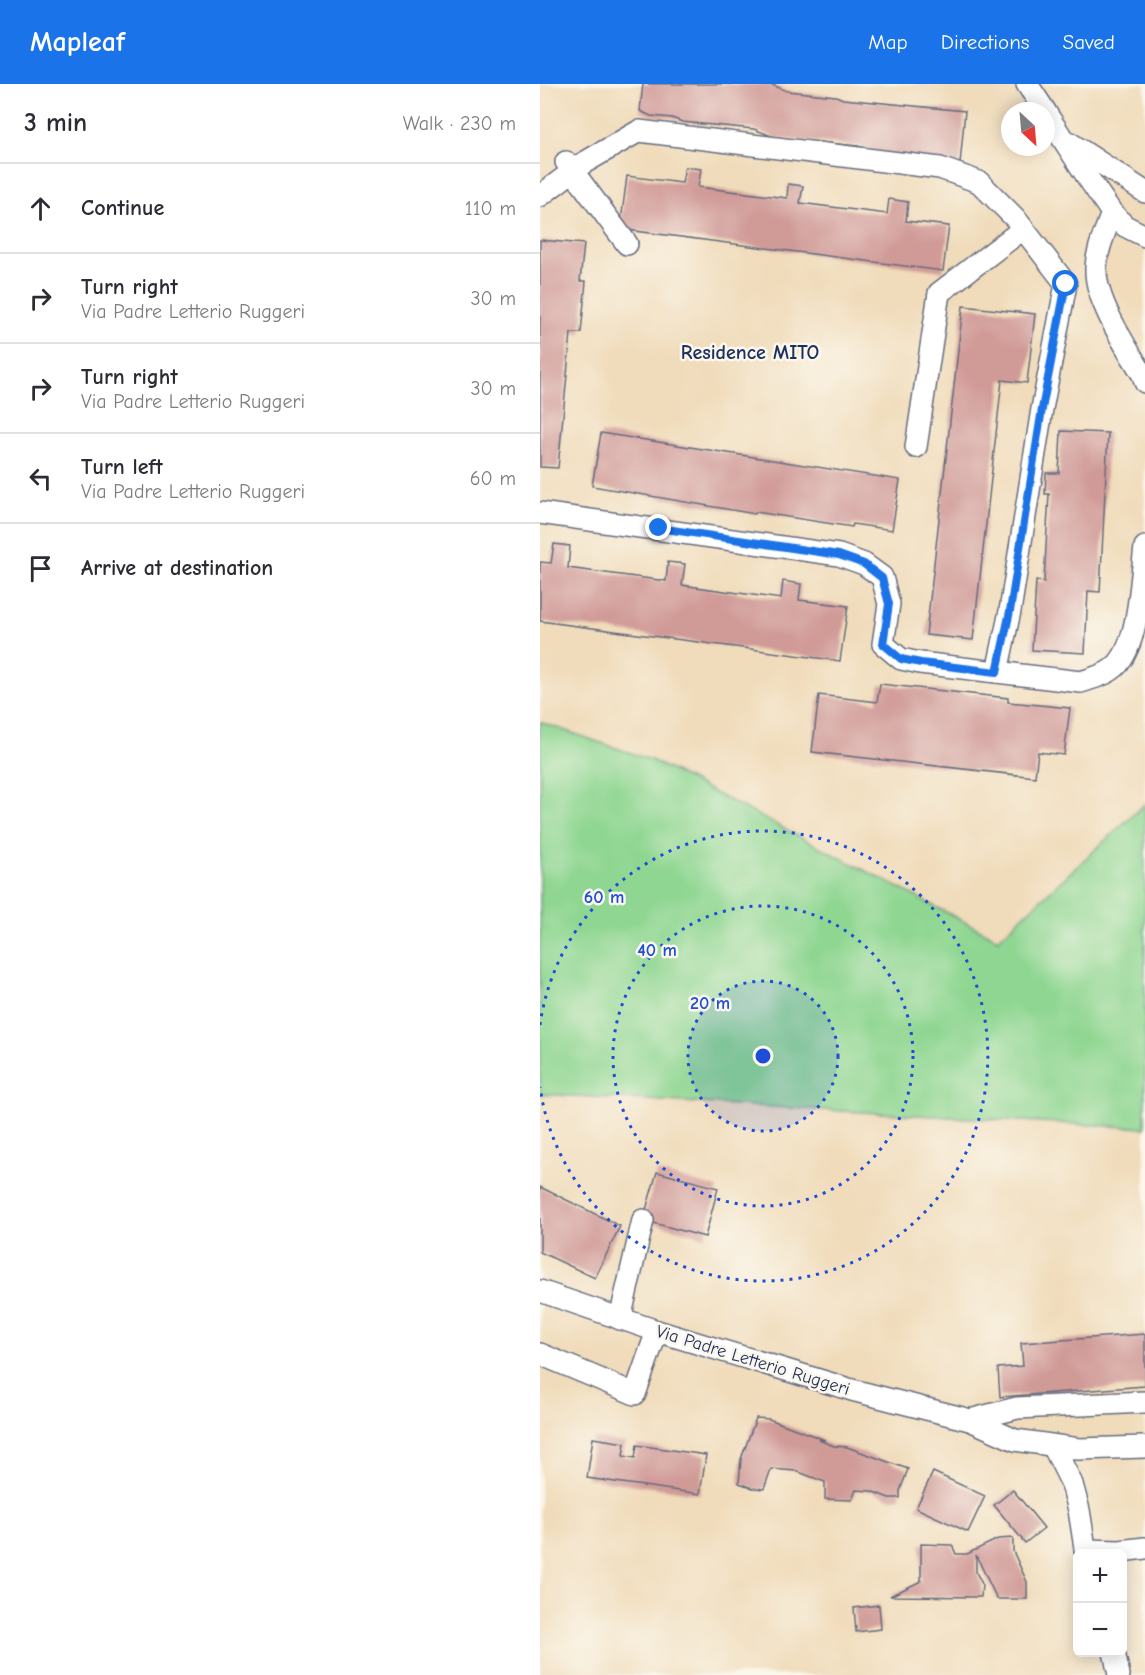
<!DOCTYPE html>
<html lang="en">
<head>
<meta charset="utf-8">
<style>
  :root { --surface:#fff; --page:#f7f7f7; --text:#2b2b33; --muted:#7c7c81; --line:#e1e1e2; --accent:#1a73e8 }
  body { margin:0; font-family:"Comic Neue",sans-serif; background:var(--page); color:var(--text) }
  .controls { position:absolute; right:18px; bottom:18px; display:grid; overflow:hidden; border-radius:9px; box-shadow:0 3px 15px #0003 }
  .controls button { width:54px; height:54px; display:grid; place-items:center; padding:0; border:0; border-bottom:2px solid var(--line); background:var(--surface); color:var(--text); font:30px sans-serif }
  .compass { position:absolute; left:461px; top:18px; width:54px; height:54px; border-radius:50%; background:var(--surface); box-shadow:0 3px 15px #0003; rotate:154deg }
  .stop { position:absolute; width:18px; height:18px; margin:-14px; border:4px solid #1a73e8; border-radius:50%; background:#fff }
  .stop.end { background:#1a73e8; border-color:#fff; box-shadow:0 2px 6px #0008 }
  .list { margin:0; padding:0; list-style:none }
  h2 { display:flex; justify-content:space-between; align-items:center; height:78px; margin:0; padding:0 24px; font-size:26px }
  h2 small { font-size:20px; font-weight:400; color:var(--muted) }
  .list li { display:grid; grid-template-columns:39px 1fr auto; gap:18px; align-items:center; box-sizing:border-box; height:90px; padding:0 24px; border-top:2px solid var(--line) }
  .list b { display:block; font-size:22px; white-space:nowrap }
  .list p { margin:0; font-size:20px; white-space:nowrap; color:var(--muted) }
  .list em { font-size:20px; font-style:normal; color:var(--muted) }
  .icon { flex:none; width:33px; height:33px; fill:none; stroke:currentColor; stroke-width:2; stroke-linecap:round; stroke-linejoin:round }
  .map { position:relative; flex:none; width:605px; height:1591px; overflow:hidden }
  header { display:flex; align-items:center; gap:36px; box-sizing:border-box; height:84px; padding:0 30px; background:var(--accent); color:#fff }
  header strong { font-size:28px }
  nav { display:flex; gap:33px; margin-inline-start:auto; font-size:21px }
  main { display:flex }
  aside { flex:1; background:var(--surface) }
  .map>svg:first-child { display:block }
  .green { fill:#8ed691; stroke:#548278; stroke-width:1.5 }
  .building { fill:#d09a97 }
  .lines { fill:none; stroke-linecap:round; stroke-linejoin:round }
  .street-casing { stroke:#666b7e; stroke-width:24 }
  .street { stroke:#fff; stroke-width:21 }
  .route { stroke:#1a73e8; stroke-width:8 }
  .ring { fill:none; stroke:#1d4ed8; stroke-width:3; stroke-dasharray:3 6 }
  .labels { text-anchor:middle; stroke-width:5; stroke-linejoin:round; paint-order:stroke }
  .street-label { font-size:18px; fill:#1b2f5e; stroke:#fbf7ec }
  .neighbourhood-label { font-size:20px; font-weight:bold; fill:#1b2f5e; stroke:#fbf7ec }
  .centre { fill:#1d4ed8; stroke:#fbf7ec; stroke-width:3 }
  .ring-label { font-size:18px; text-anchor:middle; font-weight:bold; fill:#1d4ed8; stroke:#fbf7ec; stroke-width:5; stroke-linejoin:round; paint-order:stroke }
</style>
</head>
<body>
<header>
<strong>Mapleaf</strong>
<nav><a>Map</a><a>Directions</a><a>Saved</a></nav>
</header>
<main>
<aside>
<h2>3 min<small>Walk · 230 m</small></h2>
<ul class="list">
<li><svg class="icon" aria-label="ahead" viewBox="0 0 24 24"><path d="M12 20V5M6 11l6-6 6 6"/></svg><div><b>Continue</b></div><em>110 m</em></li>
<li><svg class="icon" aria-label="right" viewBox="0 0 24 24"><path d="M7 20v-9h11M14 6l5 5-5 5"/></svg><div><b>Turn right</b><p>Via Padre Letterio Ruggeri</p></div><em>30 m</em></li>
<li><svg class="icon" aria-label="right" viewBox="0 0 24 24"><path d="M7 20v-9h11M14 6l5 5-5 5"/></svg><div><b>Turn right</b><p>Via Padre Letterio Ruggeri</p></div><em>30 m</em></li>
<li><svg class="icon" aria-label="left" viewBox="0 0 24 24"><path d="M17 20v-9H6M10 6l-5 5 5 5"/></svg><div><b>Turn left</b><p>Via Padre Letterio Ruggeri</p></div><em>60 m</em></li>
<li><svg class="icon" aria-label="arrive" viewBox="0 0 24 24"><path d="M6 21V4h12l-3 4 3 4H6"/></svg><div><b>Arrive at destination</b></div></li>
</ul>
</aside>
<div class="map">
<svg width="605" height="1591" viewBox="0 0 605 1591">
  <rect width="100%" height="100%" fill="#fbf7ec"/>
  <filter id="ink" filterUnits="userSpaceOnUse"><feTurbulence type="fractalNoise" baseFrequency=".0167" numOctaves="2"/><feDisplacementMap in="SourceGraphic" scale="12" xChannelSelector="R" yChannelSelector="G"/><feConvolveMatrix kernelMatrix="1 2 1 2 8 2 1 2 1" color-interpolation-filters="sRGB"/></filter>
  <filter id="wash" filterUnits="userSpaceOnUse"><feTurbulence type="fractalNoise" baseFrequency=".008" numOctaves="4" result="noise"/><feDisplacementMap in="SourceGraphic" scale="24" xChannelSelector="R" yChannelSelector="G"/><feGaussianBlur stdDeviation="1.35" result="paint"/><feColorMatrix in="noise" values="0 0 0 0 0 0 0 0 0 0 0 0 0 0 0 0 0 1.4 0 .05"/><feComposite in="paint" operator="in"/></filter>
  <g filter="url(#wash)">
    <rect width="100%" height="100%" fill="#f0dbba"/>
    <polygon class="green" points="0,638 111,676 458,855 605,720 605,1044 0,1010"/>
    <g id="blocks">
      <g class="building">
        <polygon points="103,0 230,0 247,7 296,12 303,15 425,27 420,80 350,72 318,62 236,54 214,45 142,38 132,34 111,32 100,27"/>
        <polygon points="145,83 161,85 158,103 247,114 248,100 263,102 260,119 347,130 349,115 368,118 366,137 409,142 403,187 80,145 87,92 142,99"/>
        <polygon points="0,156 44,160 40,197 46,197 41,249 31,249 18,384 0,383"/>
        <polygon points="423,222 495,230 487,299 462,296 433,556 386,551"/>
        <polygon points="521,347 568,349 560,508 548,507 545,569 492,566 496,497 504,498 509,410 505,410 506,389 519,389"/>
        <polygon points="61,349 360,396 352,446 313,440 312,443 216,428 215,430 52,402"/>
        <polygon points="14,460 30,462 28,484 126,497 128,478 145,480 142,501 241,515 243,497 261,500 259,516 308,522 300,577 0,537 0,478 11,479"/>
        <polygon points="340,600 468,614 468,618 530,624 524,671 498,668 495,693 272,668 279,611 337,618"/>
        <polygon points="117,1088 178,1104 165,1153 103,1136"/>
        <polygon points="0,1103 80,1142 55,1194 0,1168"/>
        <polygon points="605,1250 605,1302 460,1313 458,1284 483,1282 481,1259"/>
        <polygon points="216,1334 229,1335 285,1356 279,1356 294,1362 307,1363 368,1385 360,1407 360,1414 349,1414 331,1407 316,1406 312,1416 285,1415 285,1398 256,1387 231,1385 224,1405 213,1404 199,1399 201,1375"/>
        <polygon points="53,1354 85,1359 83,1372 95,1374 97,1361 166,1371 160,1410 47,1394"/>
        <polygon points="393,1388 445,1412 428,1448 376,1424"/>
        <polygon points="473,1406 504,1444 485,1459 454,1421"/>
        <polygon points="473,1454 473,1467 487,1498 487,1515 457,1515 436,1471 436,1488 442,1500 441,1513 350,1512 381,1497 381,1460 412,1461 416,1470 427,1470 458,1455"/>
        <polygon points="339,1521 341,1545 316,1548 314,1524"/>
      </g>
    </g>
  </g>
  <g filter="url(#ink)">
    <use href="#blocks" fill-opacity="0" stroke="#666b7e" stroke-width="1.5"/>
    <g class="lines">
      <defs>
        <g id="street">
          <polyline points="487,0 505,27"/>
          <polyline points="506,29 548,94 572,129 585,142 605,152"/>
          <polyline points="527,57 605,108"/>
          <polyline points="26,78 87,160"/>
          <polyline points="0,112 42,80 99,47 400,84 439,98 475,134 526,200 502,325 470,527 457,588"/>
          <path d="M572,129C566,146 556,167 556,186C555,216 588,266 603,291L605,298"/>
          <polyline points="376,363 399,209 483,145"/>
          <path d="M0,429L299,471L324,480L342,493L349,520L343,560L361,575L380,579L541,598C555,593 572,590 581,576C599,551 601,494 605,463"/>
          <polyline points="0,1207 117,1247 312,1306 430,1336 475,1356 539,1365 605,1363"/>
          <polyline points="80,1235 103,1136"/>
          <polyline points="0,1270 95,1310 117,1247"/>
          <polyline points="430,1336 477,1324 605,1318"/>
          <polyline points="513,1362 532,1400 539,1426 546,1470"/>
          <polyline points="545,1466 580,1467 605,1464"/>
          <polyline points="574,1568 579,1591"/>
        </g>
      </defs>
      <use href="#street" class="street-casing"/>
      <use href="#street" class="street"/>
    </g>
  </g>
  <g class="lines" filter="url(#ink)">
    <polyline class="route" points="119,444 299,471 324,480 342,494 349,520 343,560 361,575 381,579 457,588 470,527 502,325 526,200"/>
  </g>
  <circle cx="223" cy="972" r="75" fill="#1d4ed8" fill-opacity=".12"/>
  <g class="ring">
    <circle cx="223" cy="972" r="75"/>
    <circle cx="223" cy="972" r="150"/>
    <path d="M0 941A225 225 0 1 1 0 1003"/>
  </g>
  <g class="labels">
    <g class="street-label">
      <text transform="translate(213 1276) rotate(17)" y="6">Via Padre Letterio Ruggeri</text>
    </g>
    <g class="neighbourhood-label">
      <text x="210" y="275">Residence MITO</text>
    </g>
  </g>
  <circle cx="223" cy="972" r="9" class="centre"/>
  <g class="ring-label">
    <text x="64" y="819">60 m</text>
    <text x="117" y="872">40 m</text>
    <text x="170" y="925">20 m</text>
  </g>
</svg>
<div class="controls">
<button>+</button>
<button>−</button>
</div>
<svg class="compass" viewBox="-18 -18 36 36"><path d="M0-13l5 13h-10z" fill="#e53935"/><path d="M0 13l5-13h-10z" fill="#7c7c81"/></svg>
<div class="stop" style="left:526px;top:200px"></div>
<div class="stop end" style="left:119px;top:444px"></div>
</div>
</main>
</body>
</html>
